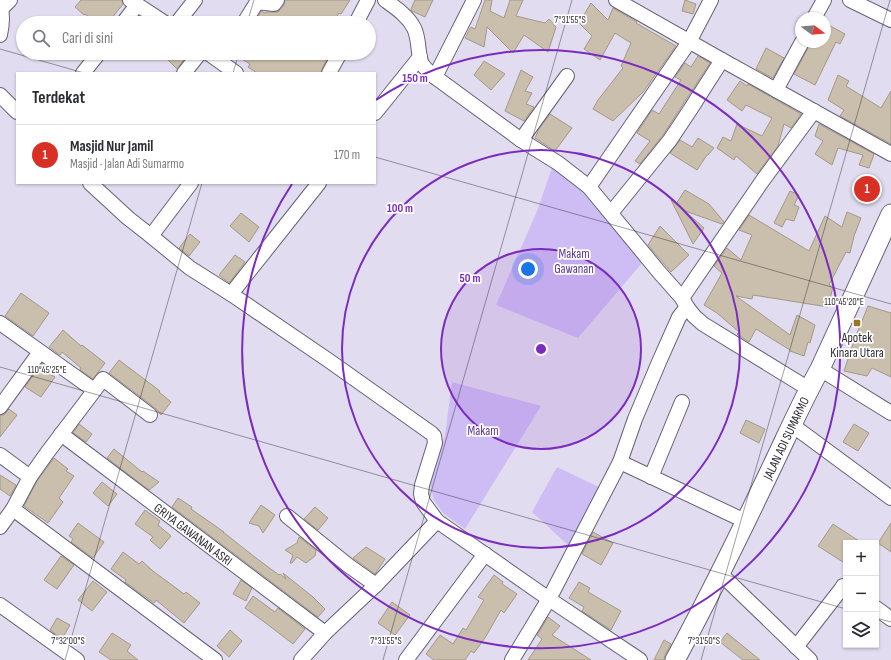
<!DOCTYPE html>
<html lang="id">
<head>
<meta charset="utf-8">
<style>
  :root { --surface:#fff; --page:#f7f7f7; --text:#2b2b33; --muted:#7c7c81; --line:#e1e1e2; --accent:#d93025 }
  body { margin:0; font-family:"Sofia Sans Condensed",sans-serif; background:var(--page); color:var(--text) }
  .controls { position:absolute; right:12px; bottom:12px; display:grid; overflow:hidden; border-radius:0px; box-shadow:0 1px 3px #0004 }
  .controls button { width:36px; height:36px; display:grid; place-items:center; padding:0; border:0; border-bottom:1px solid var(--line); background:var(--surface); color:var(--text); font:20px sans-serif }
  .compass { position:absolute; left:795px; top:12px; width:36px; height:36px; border-radius:50%; background:var(--surface); box-shadow:0 1px 3px #0004; rotate:106deg }
  .you { position:absolute; left:528px; top:269px; width:14px; height:14px; margin:-10px; border:3px solid #fff; border-radius:50%; background:#1a73e8; box-shadow:0 0 0 6px #1a73e833 }
  .badge { display:grid; place-items:center; width:26px; height:26px; border-radius:50%; background:var(--accent); color:#fff; font-size:13px; font-weight:700 }
  .pin { position:absolute; translate:-50% -50%; border:2px solid #fff; box-shadow:0 1px 4px #0006 }
  .list { margin:0; padding:0; list-style:none }
  h2 { display:flex; justify-content:space-between; align-items:center; height:52px; margin:0; padding:0 16px; font-size:17px }
  h2 small { font-size:13px; font-weight:400; color:var(--muted) }
  .list li { display:grid; grid-template-columns:26px 1fr auto; gap:12px; align-items:center; box-sizing:border-box; height:60px; padding:0 16px; border-top:1px solid var(--line) }
  .list b { display:block; font-size:15px; white-space:nowrap }
  .list p { margin:0; font-size:13px; white-space:nowrap; color:var(--muted) }
  .list em { font-size:13px; font-style:normal; color:var(--muted) }
  .icon { flex:none; width:22px; height:22px; fill:none; stroke:currentColor; stroke-width:2; stroke-linecap:round; stroke-linejoin:round }
  .map { position:relative; flex:none; width:891px; height:660px; overflow:hidden }
  .search { position:absolute; background:var(--surface); box-shadow:0 1px 3px #0004; left:16px; top:16px; width:360px; height:44px; display:flex; align-items:center; gap:10px; box-sizing:border-box; padding:0 14px; border-radius:22px; color:var(--muted); font-size:15px }
  .panel { position:absolute; background:var(--surface); box-shadow:0 1px 3px #0004; left:16px; top:72px; width:360px; height:112px; border-radius:0px }
  .map>svg:first-child { display:block }
  .green { fill:#cebdf5 }
  .building { fill:#c9bfac; stroke:#a39987 }
  .lines { fill:none; stroke-linecap:round; stroke-linejoin:round }
  .street-casing { stroke:#676173; stroke-width:16 }
  .secondary-casing { stroke:#676173; stroke-width:21 }
  .street { stroke:#fff; stroke-width:14 }
  .secondary { stroke:#fff; stroke-width:19 }
  .ticks { fill:none; stroke:#2e2c33; stroke-width:1; stroke-opacity:0.45 }
  .ring { fill:none; stroke:#7b2cbf; stroke-width:2 }
  .poi-dot { fill:#9b7621; stroke:#fff; stroke-width:1.5 }
  .labels { text-anchor:middle; stroke-width:3.5; stroke-linejoin:round; paint-order:stroke }
  .park-label { font-size:13px; fill:#5c3891; stroke:#fff }
  .poi-label { font-size:13px; fill:#2e2c33; stroke:#fff }
  .street-label { font-size:13px; fill:#2e2c33; stroke:#fff }
  .ticks-label { font-size:10px; text-anchor:middle; fill:#2e2c33; stroke:#fff; stroke-width:3.5; stroke-linejoin:round; paint-order:stroke }
  .centre { fill:#7b2cbf; stroke:#fff; stroke-width:2 }
  .ring-label { font-size:12px; text-anchor:middle; font-weight:bold; fill:#7b2cbf; stroke:#fff; stroke-width:3.5; stroke-linejoin:round; paint-order:stroke }
</style>
</head>
<body>
<div class="map">
<svg width="891" height="660" viewBox="0 0 891 660">
  <rect width="100%" height="100%" fill="#e2dcf0"/>
  <g class="green">
    <polygon points="553,165 592,198 642,263 578,338 496,305 537,211"/>
    <polygon points="452,382 541,406 465,529 443,513 434,500 430,485 445,435"/>
    <polygon points="557,467 599,487 569,546 532,512"/>
  </g>
  <g class="building">
    <polygon points="81,0 122,0 123,4 108,23 97,23 85,14 84,15 75,7"/>
    <polygon points="285,0 350,0 341,14 339,13 333,23 254,23 261,11 265,13 266,12 278,12 284,5"/>
    <polygon points="415,0 433,0 425,17 412,11 411,9"/>
    <polygon points="485,0 492,0 490,11 504,18 510,0 523,0 516,16 545,23 549,19 556,27 548,52 524,35 513,53 487,27 484,47 465,38 471,27 475,29"/>
    <polygon points="685,0 696,4 693,14 682,11"/>
    <polygon points="591,3 608,20 613,8 637,22 636,23 676,46 643,92 613,121 593,109 598,100 623,68 621,66 631,43 615,33 600,60 584,49 592,36 579,23"/>
    <polygon points="825,23 845,34 840,44 836,42 815,85 794,74 809,46 810,42 825,42"/>
    <polygon points="766,48 784,58 773,78 756,69"/>
    <polygon points="161,53 189,53 177,69"/>
    <polygon points="232,53 322,53 328,57 322,69 321,73 257,73 248,67 250,64"/>
    <polygon points="698,56 710,63 663,135 640,164 635,161 650,141 637,133 652,110 659,114 681,80 675,77 685,63 691,67"/>
    <polygon points="484,61 505,74 491,90 474,75"/>
    <polygon points="521,70 533,77 525,91 532,93 526,104 534,107 524,121 505,111"/>
    <polygon points="838,75 849,81 846,86 881,108 891,91 891,144 840,116 844,110 828,100"/>
    <polygon points="740,81 747,86 748,84 801,114 791,128 784,124 778,146 757,174 736,156 734,160 717,148 723,137 731,141 737,124 762,136 772,118 746,105 742,111 727,100"/>
    <polygon points="550,114 572,128 555,151 535,138 539,129"/>
    <polygon points="819,124 874,154 869,168 859,165 863,155 838,148 832,165 815,154 823,141 815,136"/>
    <polygon points="698,138 714,148 708,155 707,155 697,170 670,153 680,140 692,147"/>
    <polygon points="685,190 709,204 724,222 722,224 685,211 704,228 693,244 675,208 674,207 674,206 671,200 676,204"/>
    <polygon points="790,191 799,195 794,205 799,207 794,221 786,219 782,227 774,223"/>
    <polygon points="847,212 861,218 854,236 850,253 846,252 829,285 833,287 828,307 753,295 752,299 736,296 790,335 797,315 815,325 810,343 808,342 804,356 790,351 790,350 756,329 749,342 737,334 739,332 717,313 704,305 722,273 714,266 727,248 741,260 752,235 739,230 749,215 809,251 825,216 842,227"/>
    <polygon points="241,213 259,227 249,242 230,226"/>
    <polygon points="660,226 689,255 671,272 648,245"/>
    <polygon points="190,234 200,242 189,256 179,248"/>
    <polygon points="235,255 245,262 229,283 219,275"/>
    <polygon points="21,293 49,313 33,336 5,316"/>
    <polygon points="868,306 891,313 891,377 872,368 867,376 844,371 855,338"/>
    <polygon points="63,330 81,346 82,345 105,363 93,379 80,370 81,368 62,352 60,355 49,347"/>
    <polygon points="119,360 160,391 159,392 171,402 161,415 155,408 109,373"/>
    <polygon points="42,363 49,368 46,372 55,377 41,397 25,387"/>
    <polygon points="9,409 17,415 0,437 0,415 4,415"/>
    <polygon points="746,420 765,429 759,443 740,433"/>
    <polygon points="79,424 92,434 86,442 73,433"/>
    <polygon points="854,424 869,433 858,451 843,442"/>
    <polygon points="114,449 142,472 143,471 159,482 149,490 107,458"/>
    <polygon points="54,458 68,469 66,471 74,476 59,498 63,502 48,523 24,506 37,481"/>
    <polygon points="0,475 16,485 10,496 0,489"/>
    <polygon points="102,482 117,494 108,506 93,493"/>
    <polygon points="178,498 192,507 191,509 224,532 223,532 256,558 279,575 280,574 286,579 283,573 313,597 325,609 318,617 172,507"/>
    <polygon points="261,505 275,515 263,533 259,526 249,523"/>
    <polygon points="315,507 328,518 318,530 304,519"/>
    <polygon points="145,510 160,521 158,525 171,536 160,549 150,540 153,537 135,524"/>
    <polygon points="78,523 104,542 93,558 71,542 73,539 69,536"/>
    <polygon points="891,523 891,552 878,543"/>
    <polygon points="833,524 862,543 846,543 846,564 818,546"/>
    <polygon points="593,532 613,543 601,565 582,554"/>
    <polygon points="299,537 316,550 315,556 306,563 297,557 292,563 290,563 293,555 285,550 297,543"/>
    <polygon points="366,547 385,559 375,574 353,558"/>
    <polygon points="123,552 139,564 142,561 153,571 184,594 186,592 200,603 184,623 156,600 154,603 125,582 126,580 111,569"/>
    <polygon points="61,556 74,565 57,589 44,580"/>
    <polygon points="494,575 503,582 502,584 517,594 504,613 501,610 485,638 474,653 471,651 465,660 434,660 426,654 440,635 453,644 463,628 466,630 484,600 478,597"/>
    <polygon points="241,580 252,588 246,601 233,594"/>
    <polygon points="93,581 107,592 92,611 78,600"/>
    <polygon points="579,582 590,588 588,592 621,611 611,630 582,611 584,607 569,598"/>
    <polygon points="253,596 275,612 278,608 305,629 293,644 267,624 245,608"/>
    <polygon points="392,602 410,615 395,635 378,623"/>
    <polygon points="548,617 560,626 552,635 591,660 528,660 542,639 537,635"/>
    <polygon points="57,618 70,625 62,639 50,630"/>
    <polygon points="230,630 242,641 229,657 217,646"/>
    <polygon points="112,633 131,645 127,651 138,660 111,660 99,652"/>
    <polygon points="727,633 760,660 743,660 720,642"/>
    <polygon points="664,640 671,644 665,655 664,660 654,660"/>
  </g>
  <g class="lines">
    <defs>
      <g id="street">
        <polyline points="130,0 165,23"/>
        <path d="M385,0C396,8 408,16 414,28C420,40 417,54 422,64C425,69 431,73 435,77L521,140L558,163L589,187L659,272L682,298L687,307L694,316L703,324L809,389"/>
        <polyline points="616,0 722,60 891,154"/>
        <polyline points="850,0 891,20"/>
        <polyline points="814,18 824,0"/>
        <polyline points="123,23 137,5"/>
        <polyline points="177,23 195,0"/>
        <polyline points="244,23 257,2 274,4 277,0"/>
        <polyline points="356,23 368,0"/>
        <path d="M0,35C2,26 3,18 1,9L10,0"/>
        <polyline points="208,53 236,73"/>
        <polyline points="83,73 99,53"/>
        <polyline points="184,73 200,53"/>
        <polyline points="329,73 340,53"/>
        <polyline points="435,77 474,0"/>
        <polyline points="776,90 802,42"/>
        <polyline points="0,95 17,112"/>
        <polyline points="375,113 420,57"/>
        <polyline points="521,140 567,76"/>
        <polyline points="90,183 128,218 151,236 190,268 231,294 328,360 431,433 434,436 435,443 422,485 421,494 423,502 437,521 549,599 640,660"/>
        <polyline points="589,187 689,42 711,0"/>
        <polyline points="611,213 670,140 690,110 722,60"/>
        <polyline points="151,236 191,183"/>
        <polyline points="231,294 319,183"/>
        <polyline points="682,298 763,180 814,111"/>
        <polyline points="0,323 94,390"/>
        <polyline points="820,369 891,413"/>
        <polyline points="0,407 40,352"/>
        <polyline points="792,425 891,498"/>
        <path id="s1" d="M61,434L325,633"/>
        <polyline points="0,455 30,477"/>
        <polyline points="620,462 745,521"/>
        <polyline points="651,477 682,402"/>
        <polyline points="13,509 215,660"/>
        <polyline points="287,516 349,566 376,585"/>
        <polyline points="0,527 13,509 30,477 47,453 103,379 150,415"/>
        <polyline points="720,574 726,579 810,660"/>
        <polyline points="0,605 77,660"/>
        <polyline points="876,608 891,619"/>
        <polyline points="796,647 842,588 843,586 846,587"/>
        <polyline points="301,660 325,633 376,585 437,521"/>
        <polyline points="406,660 485,554"/>
        <polyline points="512,660 549,599 620,462 635,419 659,362 679,317 687,307"/>
      </g>
      <g id="secondary">
        <path id="s2" d="M675,660C708,599 739,536 769,473C786,438 801,403 820,369L891,214"/>
      </g>
    </defs>
    <use href="#street" class="street-casing"/>
    <use href="#secondary" class="secondary-casing"/>
    <use href="#street" class="street"/>
    <use href="#secondary" class="secondary"/>
  </g>
  <path class="ticks" d="M247,23L254,0M0,49L84,73M233,73L239,53M375,157L891,304M0,367L846,609M876,618L891,622M65,660L202,183M383,660L572,0M701,660L890,0"/>
  <circle cx="541" cy="349" r="100" fill="#7b2cbf" fill-opacity=".12"/>
  <g class="ring">
    <circle cx="541" cy="349" r="100"/>
    <circle cx="541" cy="349" r="199"/>
    <path d="M376 100A299 299 0 1 1 292 184"/>
  </g>
  <rect class="poi-dot" x="853" y="319" width="8" height="8" rx="2"/>
  <g class="labels">
    <g class="park-label">
      <text x="574" y="258">Makam<tspan x="574" dy="15">Gawanan</tspan></text>
      <text x="483" y="435">Makam</text>
    </g>
    <g class="poi-label">
      <text x="857" y="342">Apotek<tspan x="857" dy="15">Kinara Utara</tspan></text>
    </g>
    <g class="street-label">
      <text dy="5" stroke="none"><textPath href="#s2" startOffset="248">JALAN ADI SUMARMO</textPath></text>
      <text dy="5" stroke="none"><textPath href="#s1" startOffset="166">GRIYA GAWANAN ASRI</textPath></text>
    </g>
  </g>
  <g class="ticks-label">
    <text x="570" y="23">7°31'55"S</text>
    <text x="844" y="305">110°45'20"E</text>
    <text x="47" y="373">110°45'25"E</text>
    <text x="68" y="644">7°32'00"S</text>
    <text x="386" y="644">7°31'55"S</text>
    <text x="704" y="644">7°31'50"S</text>
  </g>
  <circle cx="541" cy="349" r="6" class="centre"/>
  <g class="ring-label">
    <text x="415" y="82">150 m</text>
    <text x="400" y="212">100 m</text>
    <text x="470" y="282">50 m</text>
  </g>
</svg>
<div class="controls">
<button>+</button>
<button>−</button>
<button><svg class="icon" aria-label="layers" viewBox="0 0 24 24"><path d="M12 4l9 5-9 5-9-5zM3 14l9 5 9-5"/></svg></button>
</div>
<svg class="compass" viewBox="-18 -18 36 36"><path d="M0-13l5 13h-10z" fill="#e53935"/><path d="M0 13l5-13h-10z" fill="#7c7c81"/></svg>
<div class="you"></div>
<div class="pin badge" style="left:867px;top:189px">1</div>
<div class="search"><svg class="icon" aria-label="search" viewBox="0 0 24 24"><circle cx="10" cy="10" r="6"/><path d="M15 15l6 6"/></svg>Cari di sini</div>
<section class="panel">
<h2>Terdekat<small></small></h2>
<ul class="list">
<li><span class="badge">1</span><div><b>Masjid Nur Jamil</b><p>Masjid · Jalan Adi Sumarmo</p></div><em>170 m</em></li>
</ul>
</section>
</div>
</body>
</html>
